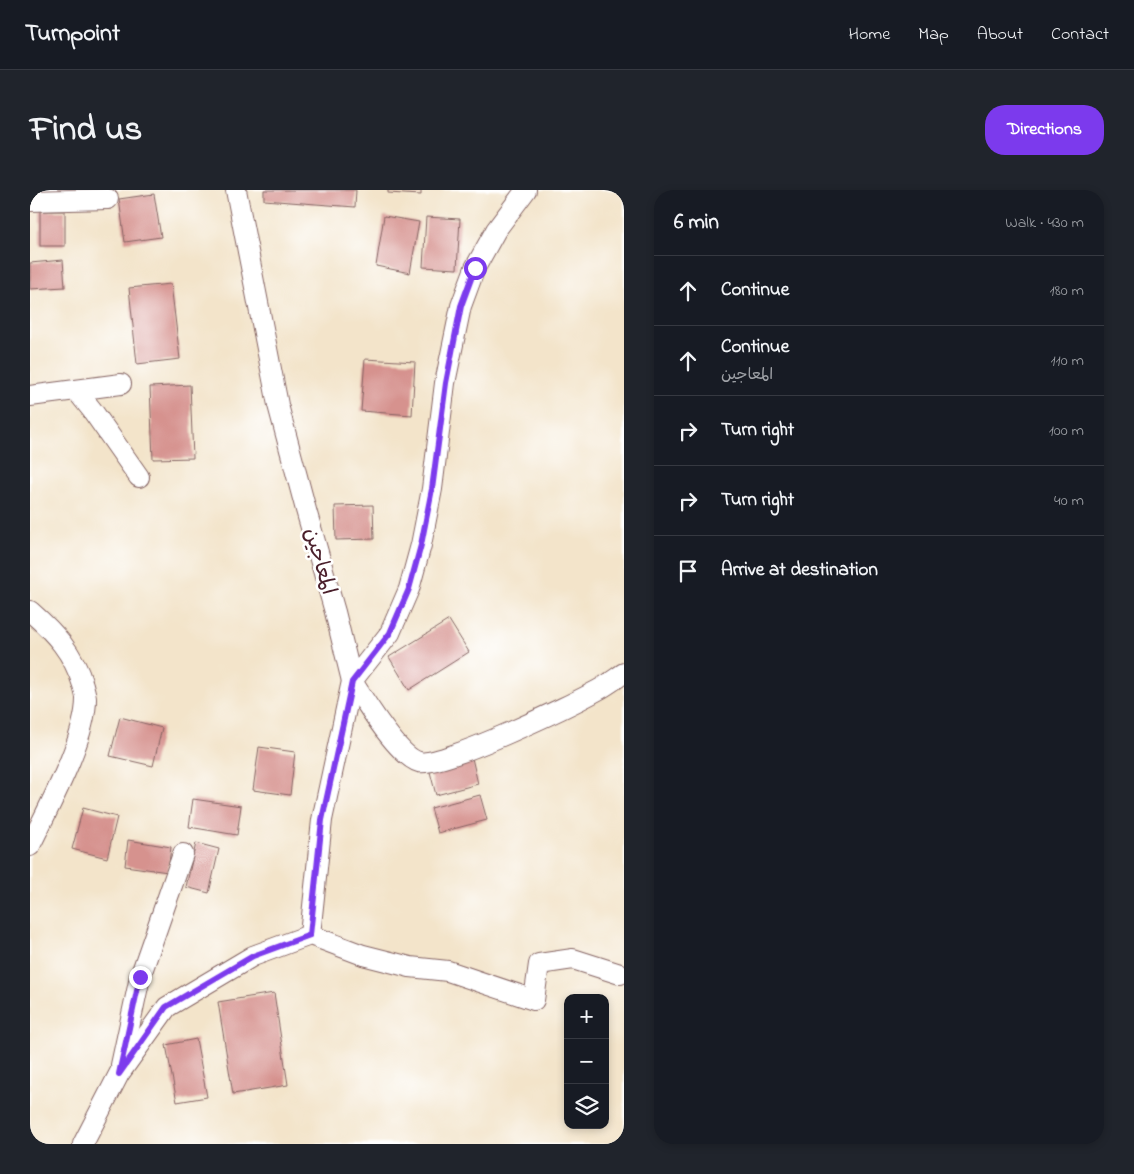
<!DOCTYPE html>
<html lang="en">
<head>
<meta charset="utf-8">
<style>
  :root { --surface:#171b24; --page:#20242c; --text:#f1f3f6; --muted:#9ea1a6; --line:#363941; --accent:#7c3aed }
  body { margin:0; font-family:"Indie Flower","Playpen Sans Arabic",sans-serif; background:var(--page); color:var(--text) }
  .controls { position:absolute; right:15px; bottom:15px; display:grid; overflow:hidden; border-radius:10px; box-shadow:0 2px 8px #0003 }
  .controls button { width:45px; height:45px; display:grid; place-items:center; padding:0; border:0; border-bottom:1px solid var(--line); background:var(--surface); color:var(--text); font:25px sans-serif }
  .stop { position:absolute; width:15px; height:15px; margin:-11px; border:4px solid #7c3aed; border-radius:50%; background:#fff }
  .stop.end { background:#7c3aed; border-color:#fff; box-shadow:0 1px 5px #0008 }
  .list { margin:0; padding:0; list-style:none }
  h2 { display:flex; justify-content:space-between; align-items:center; height:65px; margin:0; padding:0 20px; font-size:21px }
  h2 small { font-size:16px; font-weight:400; color:var(--muted) }
  .list li { display:grid; grid-template-columns:32px 1fr auto; gap:15px; align-items:center; box-sizing:border-box; height:70px; padding:0 20px; border-top:1px solid var(--line) }
  .list b { display:block; font-size:19px; white-space:nowrap }
  .list p { margin:0; font-size:16px; white-space:nowrap; color:var(--muted) }
  .list em { font-size:16px; font-style:normal; color:var(--muted) }
  .icon { flex:none; width:28px; height:28px; fill:none; stroke:currentColor; stroke-width:2; stroke-linecap:round; stroke-linejoin:round }
  .map { position:relative; flex:none; width:594px; height:954px; overflow:hidden; border-radius:20px }
  header { display:flex; align-items:center; gap:30px; box-sizing:border-box; height:70px; padding:0 25px; background:var(--surface); border-bottom:1px solid var(--line) }
  header strong { font-size:24px }
  nav { display:flex; gap:28px; margin-inline-start:auto; font-size:18px }
  .intro { display:flex; align-items:center; justify-content:space-between; box-sizing:border-box; height:120px; padding:0 30px }
  h1 { margin:0; font-size:35px }
  .button { padding:12px 22px; border-radius:20px; background:var(--accent); color:#fff; font-size:18px; font-weight:700 }
  main { display:flex; gap:30px; padding:0 30px }
  aside { flex:1; background:var(--surface); border-radius:20px; box-shadow:0 2px 8px #0003 }
  .map>svg:first-child { display:block }
  .building { fill:#d6928e }
  .lines { fill:none; stroke-linecap:round; stroke-linejoin:round }
  .street-casing { stroke:#856463; stroke-width:22 }
  .street { stroke:#fff; stroke-width:20 }
  .route { stroke:#7c3aed; stroke-width:6 }
  .labels { text-anchor:middle; stroke-width:5; stroke-linejoin:round; paint-order:stroke }
  .street-label { font-size:21px; fill:#4a1f2b; stroke:#fff }
</style>
</head>
<body>
<header>
<strong>Turnpoint</strong>
<nav><a>Home</a><a>Map</a><a>About</a><a>Contact</a></nav>
</header>
<div class="intro"><h1>Find us</h1><a class="button">Directions</a></div>
<main>
<div class="map">
<svg width="594" height="954" viewBox="0 0 594 954">
  <rect width="100%" height="100%" fill="#fff"/>
  <filter id="ink" filterUnits="userSpaceOnUse"><feTurbulence type="fractalNoise" baseFrequency=".02" numOctaves="2"/><feDisplacementMap in="SourceGraphic" scale="10" xChannelSelector="R" yChannelSelector="G"/><feConvolveMatrix kernelMatrix="1 2 1 2 8 2 1 2 1" color-interpolation-filters="sRGB"/></filter>
  <filter id="wash" filterUnits="userSpaceOnUse"><feTurbulence type="fractalNoise" baseFrequency=".0096" numOctaves="4" result="noise"/><feDisplacementMap in="SourceGraphic" scale="20" xChannelSelector="R" yChannelSelector="G"/><feGaussianBlur stdDeviation="1.12" result="paint"/><feColorMatrix in="noise" values="0 0 0 0 0 0 0 0 0 0 0 0 0 0 0 0 0 1.4 0 .05"/><feComposite in="paint" operator="in"/></filter>
  <g filter="url(#wash)">
    <rect width="100%" height="100%" fill="#f3e4ca"/>
    <g id="blocks">
      <g class="building">
        <polygon points="234,0 326,0 325,17 234,10"/>
        <polygon points="358,0 391,0 391,5 358,3"/>
        <polygon points="124,4 131,47 95,52 89,9"/>
        <rect x="10" y="21" width="25" height="35"/>
        <polygon points="354,26 389,32 380,83 346,76"/>
        <polygon points="396,27 430,29 427,79 393,77"/>
        <polygon points="33,70 35,97 0,99 0,73"/>
        <polygon points="141,94 150,169 107,174 99,98"/>
        <polygon points="335,169 385,172 382,225 331,221"/>
        <polygon points="160,195 163,268 123,269 120,197"/>
        <polygon points="343,315 344,349 306,350 305,316"/>
        <polygon points="419,430 439,462 379,500 359,467"/>
        <polygon points="90,527 132,538 123,576 80,566"/>
        <polygon points="229,557 265,562 260,605 223,600"/>
        <polygon points="442,568 448,594 406,605 399,578"/>
        <polygon points="450,605 457,630 408,643 401,618"/>
        <polygon points="163,609 211,616 207,645 159,637"/>
        <polygon points="53,618 87,627 77,668 42,659"/>
        <polygon points="98,650 141,657 138,682 95,676"/>
        <polygon points="166,653 189,659 179,703 156,697"/>
        <polygon points="244,803 258,895 203,904 188,812"/>
        <polygon points="166,849 177,907 147,912 136,855"/>
      </g>
    </g>
  </g>
  <g filter="url(#ink)">
    <use href="#blocks" fill-opacity="0" stroke="#856463" stroke-width="1"/>
    <g class="lines">
      <defs>
        <g id="street">
          <polyline points="206,0 248,215 276,320 305,422 322,491 292,630 280,745"/>
          <path d="M496,0L466,40L445,78L431,116L415,193L402,299L391,355L379,399L360,443L322,491C334,510 369,567 389,572C411,578 543,514 568,500C577,495 585,489 594,483"/>
          <polyline points="0,11 78,9"/>
          <polyline points="46,200 62,220 109,287"/>
          <polyline points="0,206 91,194"/>
          <path d="M0,421C25,443 43,462 53,495C54,499 56,505 56,509C56,549 18,618 0,656"/>
          <polyline points="91,875 110,787 153,664"/>
          <polyline points="53,954 89,884 137,817 223,766 280,745 333,765 380,777 418,781 504,810 509,774 543,769 590,784"/>
        </g>
      </defs>
      <use href="#street" class="street-casing"/>
      <use href="#street" class="street"/>
    </g>
  </g>
  <g class="lines" filter="url(#ink)">
    <polyline class="route" points="110,787 89,884 136,817 223,766 280,745 292,630 322,492 360,443 379,399 391,355 402,299 416,193 431,116 445,78"/>
  </g>
  <g class="labels">
    <g class="street-label">
      <text transform="translate(291 371) rotate(74)" y="7">المعاجين</text>
    </g>
  </g>
</svg>
<div class="controls">
<button>+</button>
<button>−</button>
<button><svg class="icon" aria-label="layers" viewBox="0 0 24 24"><path d="M12 4l9 5-9 5-9-5zM3 14l9 5 9-5"/></svg></button>
</div>
<div class="stop" style="left:445px;top:78px"></div>
<div class="stop end" style="left:110px;top:787px"></div>
</div>
<aside>
<h2>6 min<small>Walk · 430 m</small></h2>
<ul class="list">
<li><svg class="icon" aria-label="ahead" viewBox="0 0 24 24"><path d="M12 20V5M6 11l6-6 6 6"/></svg><div><b>Continue</b></div><em>180 m</em></li>
<li><svg class="icon" aria-label="ahead" viewBox="0 0 24 24"><path d="M12 20V5M6 11l6-6 6 6"/></svg><div><b>Continue</b><p>المعاجين</p></div><em>110 m</em></li>
<li><svg class="icon" aria-label="right" viewBox="0 0 24 24"><path d="M7 20v-9h11M14 6l5 5-5 5"/></svg><div><b>Turn right</b></div><em>100 m</em></li>
<li><svg class="icon" aria-label="right" viewBox="0 0 24 24"><path d="M7 20v-9h11M14 6l5 5-5 5"/></svg><div><b>Turn right</b></div><em>40 m</em></li>
<li><svg class="icon" aria-label="arrive" viewBox="0 0 24 24"><path d="M6 21V4h12l-3 4 3 4H6"/></svg><div><b>Arrive at destination</b></div></li>
</ul>
</aside>
</main>
</body>
</html>
